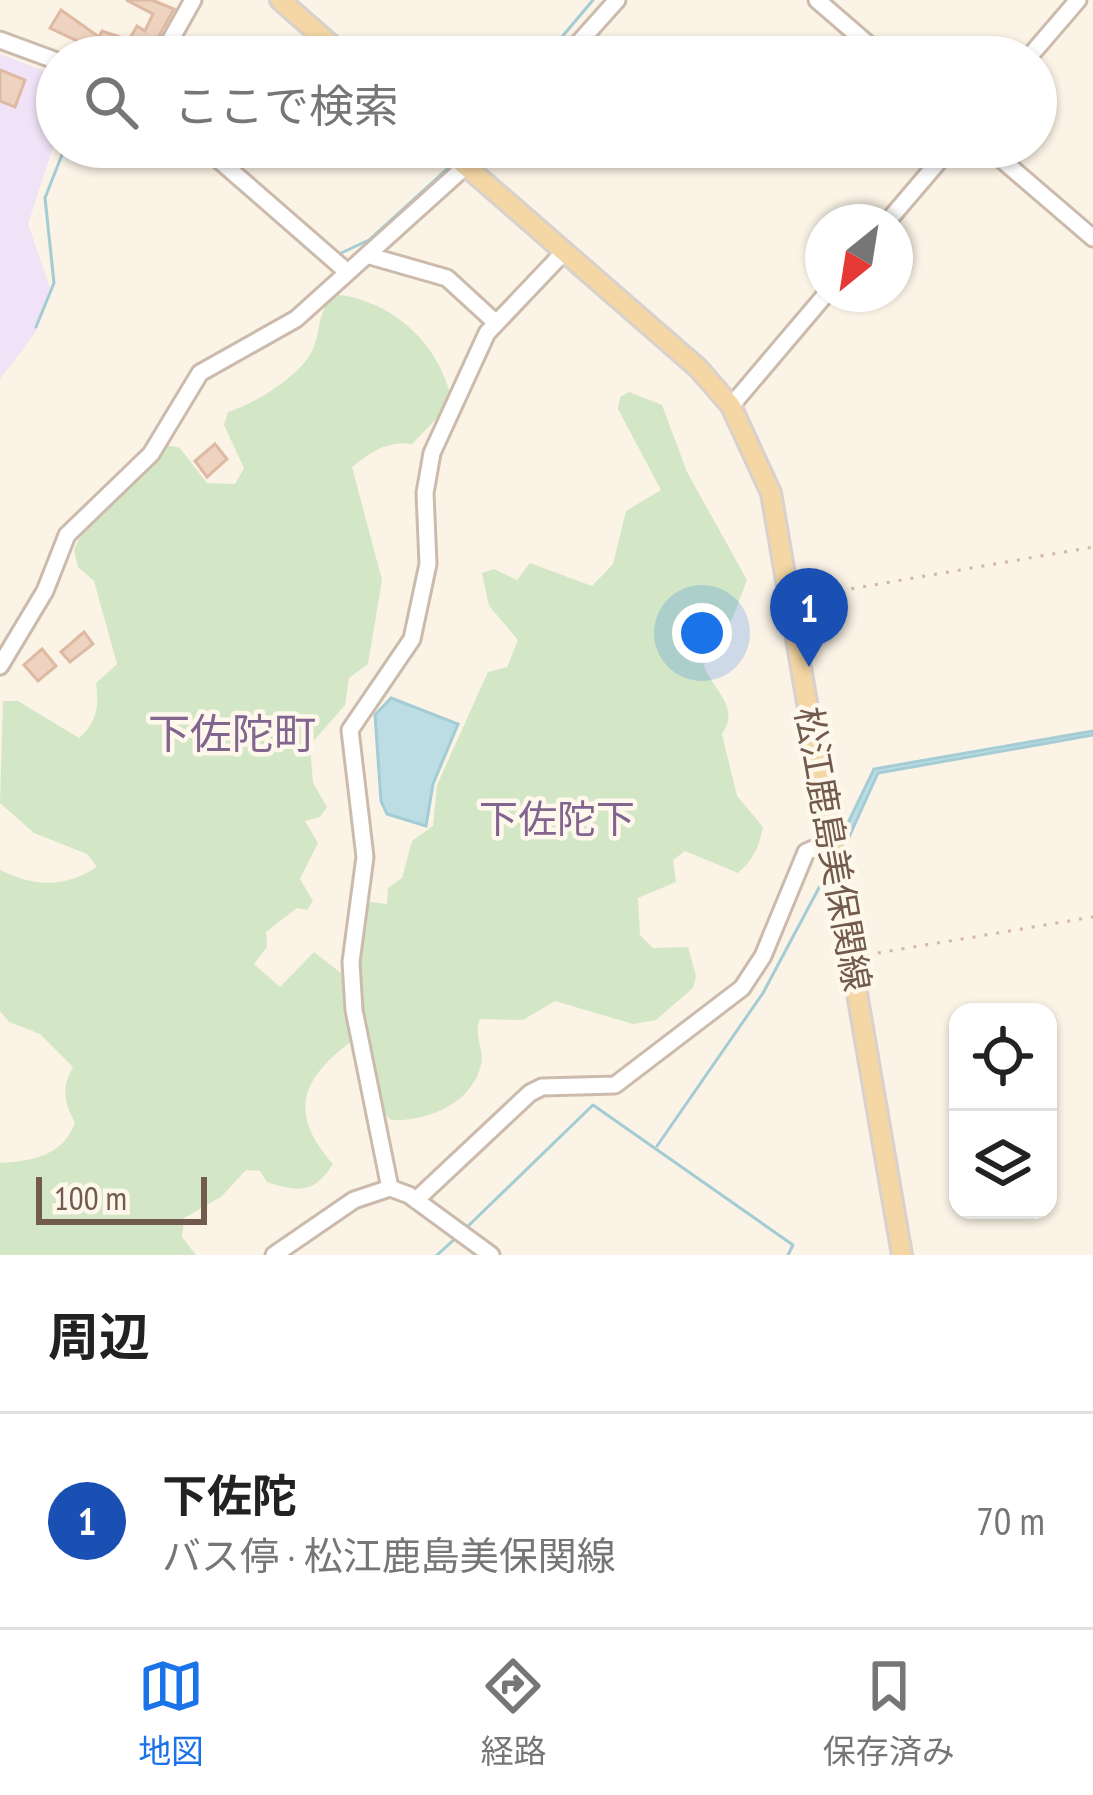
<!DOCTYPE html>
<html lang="ja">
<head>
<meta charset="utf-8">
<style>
  :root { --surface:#fff; --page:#f6f6f6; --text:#222; --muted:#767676; --line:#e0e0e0; --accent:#1a73e8 }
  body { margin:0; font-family:"PT Sans Narrow","Noto Sans JP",sans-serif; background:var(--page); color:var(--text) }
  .controls { position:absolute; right:36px; bottom:36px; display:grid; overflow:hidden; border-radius:24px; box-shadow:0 3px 9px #0004 }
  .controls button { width:108px; height:108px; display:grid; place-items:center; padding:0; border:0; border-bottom:3px solid var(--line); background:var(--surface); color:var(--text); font:60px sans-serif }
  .compass { position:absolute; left:805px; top:204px; width:108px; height:108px; border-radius:50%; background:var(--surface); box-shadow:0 3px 9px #0004; rotate:210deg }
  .scale { position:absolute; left:36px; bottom:30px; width:171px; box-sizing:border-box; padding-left:12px; border:6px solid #725a4d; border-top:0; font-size:33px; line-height:42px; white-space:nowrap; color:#725a4d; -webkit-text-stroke:9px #fef7ec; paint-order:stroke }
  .you { position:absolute; left:702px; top:633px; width:42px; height:42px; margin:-30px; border:9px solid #fff; border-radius:50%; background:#1a73e8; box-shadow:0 0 0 18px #1a73e833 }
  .badge { display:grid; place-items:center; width:78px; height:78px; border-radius:50%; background:var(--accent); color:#fff; font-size:39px; font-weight:700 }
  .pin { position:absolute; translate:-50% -99px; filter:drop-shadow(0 3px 6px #0008) }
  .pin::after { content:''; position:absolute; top:63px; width:42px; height:36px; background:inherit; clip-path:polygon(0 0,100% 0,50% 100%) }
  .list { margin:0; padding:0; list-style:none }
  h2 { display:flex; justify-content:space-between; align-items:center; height:156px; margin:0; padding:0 48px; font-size:51px }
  h2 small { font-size:39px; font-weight:400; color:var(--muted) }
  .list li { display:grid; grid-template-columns:78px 1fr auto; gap:36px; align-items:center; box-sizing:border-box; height:216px; padding:0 48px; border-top:3px solid var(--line) }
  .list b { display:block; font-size:45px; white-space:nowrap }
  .list p { margin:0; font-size:39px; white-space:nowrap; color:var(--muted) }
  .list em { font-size:39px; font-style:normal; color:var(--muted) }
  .icon { flex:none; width:66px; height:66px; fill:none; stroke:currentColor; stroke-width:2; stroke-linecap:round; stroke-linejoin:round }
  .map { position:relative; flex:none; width:1093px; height:1255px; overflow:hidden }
  .search { position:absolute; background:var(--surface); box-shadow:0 3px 9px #0004; left:36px; right:36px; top:36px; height:132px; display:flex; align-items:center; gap:30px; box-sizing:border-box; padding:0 42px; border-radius:66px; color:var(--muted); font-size:45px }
  .sheet { height:372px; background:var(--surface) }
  nav { display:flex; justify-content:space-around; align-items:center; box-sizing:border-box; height:168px; border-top:3px solid var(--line); background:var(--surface); font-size:33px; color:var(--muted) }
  nav a { display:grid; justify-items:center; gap:6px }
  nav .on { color:var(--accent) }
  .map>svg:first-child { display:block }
  .education { fill:#f0e3f7 }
  .green { fill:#d3e7c6 }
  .water { fill:#bcdde3; stroke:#a3ccd4; stroke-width:3 }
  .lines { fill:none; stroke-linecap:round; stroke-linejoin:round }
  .stream { stroke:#a3ccd4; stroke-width:3 }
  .building { fill:#eed3c0; stroke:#dfbaa2; stroke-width:3 }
  .minor-casing { stroke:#ccbbad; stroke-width:21 }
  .major-casing { stroke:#d8d1cd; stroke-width:24 }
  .path { stroke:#d3b6a3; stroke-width:3; stroke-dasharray:3 9; stroke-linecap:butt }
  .minor { stroke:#fff; stroke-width:15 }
  .major { stroke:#f4d7a4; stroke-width:18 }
  .labels { text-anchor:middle; stroke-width:9; stroke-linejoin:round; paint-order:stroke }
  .street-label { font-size:36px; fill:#725a4d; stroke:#fef7ec }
  .neighbourhood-label { font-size:39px; fill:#81658e; stroke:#fef7ec }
  .quarter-label { font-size:42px; fill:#81658e; stroke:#fef7ec }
</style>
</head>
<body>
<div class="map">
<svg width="1093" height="1255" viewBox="0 0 1093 1255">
  <rect width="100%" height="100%" fill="#fbf3e6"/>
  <polygon class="education" points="0,54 57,76 57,135 28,224 50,288 35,333 0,379"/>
  <path class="green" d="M332,294C387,299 433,336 449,390L442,413L412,444C388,440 371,452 352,467L382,580L368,664L349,678L345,705L310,745L313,783L327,807L320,817L305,821L318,843L300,879L313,901L307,910L297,908L266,932L267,947L254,964L280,987L314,952L341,973L357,976L363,915L370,902L387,904L388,888L402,878L412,841L433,826L437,785L488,672L507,667L518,640L489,606L482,573L494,569L517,580L530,563L592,586L613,564L626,511L661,490L618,409L620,397L629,392L662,405L687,472L747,580L726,635L711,645L704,666C713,690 741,707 722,734L737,796L763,827C759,847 753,860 738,873L685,851L673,860L676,882L638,898L640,935L653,948L688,947L696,976L693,988L656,1020L633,1024L555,1001L523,1020L480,1019C473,1036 485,1050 481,1065C472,1104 426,1122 391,1120L381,1110L363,1039L352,1041C305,1076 285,1110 333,1164C314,1194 298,1192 267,1182L260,1171L246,1170L221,1197L184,1218L182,1237L196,1255H0V1163C33,1161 62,1156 75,1123C64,1101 61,1089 73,1067L40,1034L9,1022L0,1011V870C35,887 64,888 97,867L87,854L34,833L0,803L3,701H18L79,738C97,722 99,707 96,683L117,664L94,581L78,567L74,550L80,536L167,445L180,448L207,483L235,484L244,468L224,425L228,412C253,405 302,375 313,349C322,328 315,321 332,294Z"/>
  <g class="water">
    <polygon points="391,698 458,724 433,784 426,826 387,814 381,801 375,715"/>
    <polygon points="1093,731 1093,735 878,773 849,837 844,831 874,769"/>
  </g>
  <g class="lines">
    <g class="stream">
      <polyline points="545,57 593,0"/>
      <polyline points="193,147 245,193"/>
      <polyline points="303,243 326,264"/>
      <polyline points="339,254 369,240 447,169"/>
      <polyline points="36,327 54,283 45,198 65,147"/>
      <polyline points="657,1146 763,993 821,884"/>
      <polyline points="464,1230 593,1105 793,1245 788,1255"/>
      <polyline points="437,1255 457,1237"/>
    </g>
  </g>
  <g class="building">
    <polygon points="126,0 152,0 174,9 147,57 111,57 50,28 61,10 99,37 102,31 129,40 137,26 145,31 153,14"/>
    <polygon points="0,70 25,80 15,107 0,101"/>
    <polygon points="215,444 227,459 207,477 195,461"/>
    <polygon points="84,632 93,644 70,662 61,652"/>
    <polygon points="42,649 56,666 38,681 24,665"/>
  </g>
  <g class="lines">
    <defs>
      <g id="minor">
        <polyline points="817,0 883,57"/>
        <polyline points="0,40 57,61"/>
        <polyline points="161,57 193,0"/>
        <polyline points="566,57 617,0"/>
        <polyline points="1029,57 1078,0"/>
        <polyline points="204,147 345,270"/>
        <polyline points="987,147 1093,238"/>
        <polyline points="887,222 951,147"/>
        <polyline points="370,256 447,278 495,322"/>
        <polyline points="731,406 826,294"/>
        <polyline points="0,666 45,591 67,535 151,454 200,373 296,319 487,147"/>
        <polyline points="390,1188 354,1010 351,962 365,857 350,730 412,639 428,564 425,493 432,453 487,333 563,253"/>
        <polyline points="416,1200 530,1093 542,1087 615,1085 742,988 763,956 806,852 831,841"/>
        <polyline points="274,1255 354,1200 390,1188 409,1195 491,1255"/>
      </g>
      <g id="major">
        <polyline points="280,0 345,57"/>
        <polyline points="444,147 698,368 731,406 771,493 902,1255"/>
      </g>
    </defs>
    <use href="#minor" class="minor-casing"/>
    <use href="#major" class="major-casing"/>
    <g class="path">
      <polyline points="804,597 1093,547"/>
      <polyline points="866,955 1093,917"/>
    </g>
    <use href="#minor" class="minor"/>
    <use href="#major" class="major"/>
  </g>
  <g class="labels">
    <g class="street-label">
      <text transform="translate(833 849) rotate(80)" y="13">松江鹿島美保関線</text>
    </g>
    <g class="neighbourhood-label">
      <text x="557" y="833">下佐陀下</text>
    </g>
    <g class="quarter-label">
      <text x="232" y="749">下佐陀町</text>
    </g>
  </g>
</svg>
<div class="controls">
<button><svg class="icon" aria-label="locate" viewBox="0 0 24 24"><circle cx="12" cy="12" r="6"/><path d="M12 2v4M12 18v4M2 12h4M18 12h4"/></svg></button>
<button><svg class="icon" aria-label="layers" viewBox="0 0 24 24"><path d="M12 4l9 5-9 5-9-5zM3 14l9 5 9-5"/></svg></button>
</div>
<svg class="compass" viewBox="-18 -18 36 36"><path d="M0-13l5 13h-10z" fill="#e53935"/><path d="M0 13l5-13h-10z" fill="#767676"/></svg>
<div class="scale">100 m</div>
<div class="you"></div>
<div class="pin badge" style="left:809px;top:667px;background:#1a4fb4">1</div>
<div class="search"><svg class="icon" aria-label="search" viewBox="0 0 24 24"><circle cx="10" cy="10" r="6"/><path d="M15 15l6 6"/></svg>ここで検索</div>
</div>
<section class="sheet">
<h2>周辺<small></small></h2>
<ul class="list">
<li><span class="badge" style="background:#1a4fb4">1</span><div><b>下佐陀</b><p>バス停 · 松江鹿島美保関線</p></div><em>70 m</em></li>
</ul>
</section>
<nav>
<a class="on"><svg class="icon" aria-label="map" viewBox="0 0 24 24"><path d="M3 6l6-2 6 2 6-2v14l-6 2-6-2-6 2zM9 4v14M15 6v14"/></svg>地図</a>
<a><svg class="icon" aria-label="directions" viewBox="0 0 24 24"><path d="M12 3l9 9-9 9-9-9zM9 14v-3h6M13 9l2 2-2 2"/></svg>経路</a>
<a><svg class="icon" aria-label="saved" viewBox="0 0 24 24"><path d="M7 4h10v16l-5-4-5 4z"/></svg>保存済み</a>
</nav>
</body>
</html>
